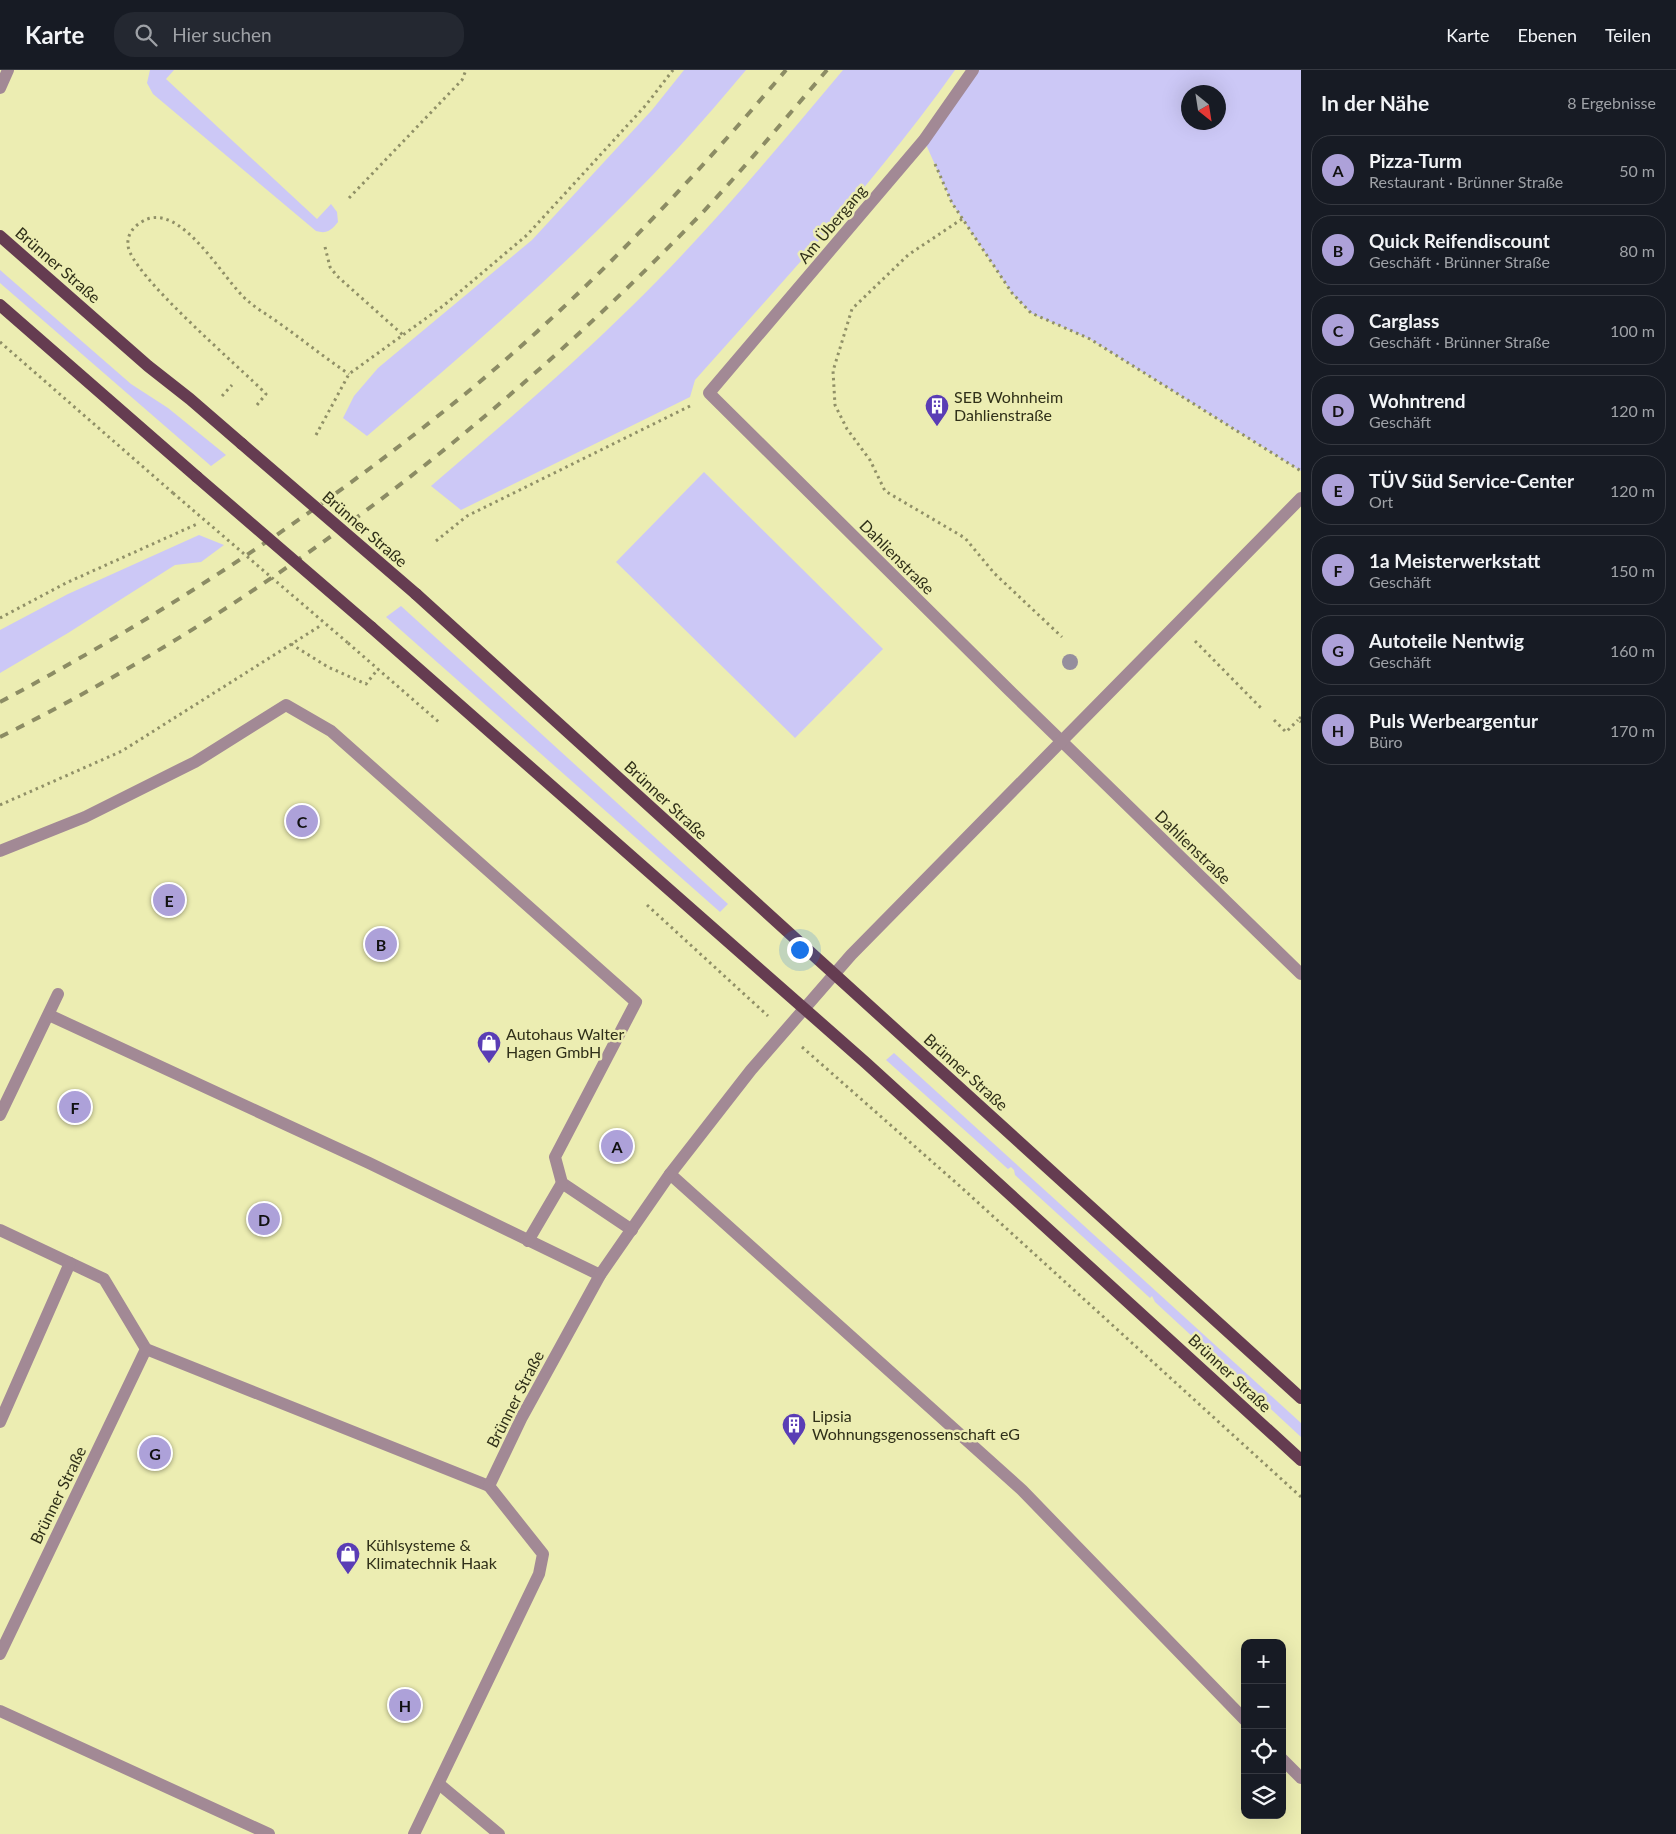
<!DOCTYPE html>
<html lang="de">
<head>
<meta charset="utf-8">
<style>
  :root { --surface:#171b24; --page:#242831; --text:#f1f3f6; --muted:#9ea1a6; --line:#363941; --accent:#ada1d9 }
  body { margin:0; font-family:Lato,sans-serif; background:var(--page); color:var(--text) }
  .controls { position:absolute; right:15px; bottom:15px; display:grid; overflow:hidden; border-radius:10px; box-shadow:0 5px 20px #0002 }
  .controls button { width:45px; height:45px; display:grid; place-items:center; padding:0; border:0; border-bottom:1px solid var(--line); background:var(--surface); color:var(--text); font:25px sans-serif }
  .compass { position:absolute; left:1181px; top:15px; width:45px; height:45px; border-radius:50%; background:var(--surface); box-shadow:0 5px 20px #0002; rotate:150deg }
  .you { position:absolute; left:799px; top:879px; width:18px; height:18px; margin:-12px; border:4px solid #fff; border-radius:50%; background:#1a73e8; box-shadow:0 0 0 8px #1a73e833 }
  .badge { display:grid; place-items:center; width:32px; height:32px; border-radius:50%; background:var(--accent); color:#111; font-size:16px; font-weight:700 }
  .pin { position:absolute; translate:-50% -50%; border:2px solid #fff; box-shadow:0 1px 5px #0006 }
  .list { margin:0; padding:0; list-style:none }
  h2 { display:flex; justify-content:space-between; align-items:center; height:65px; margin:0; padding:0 20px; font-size:21px }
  h2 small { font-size:16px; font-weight:400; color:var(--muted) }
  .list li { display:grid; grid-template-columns:32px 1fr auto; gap:15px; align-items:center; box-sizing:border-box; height:70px; margin:0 10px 10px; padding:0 10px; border:1px solid var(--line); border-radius:20px }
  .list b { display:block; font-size:19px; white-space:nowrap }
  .list p { margin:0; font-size:16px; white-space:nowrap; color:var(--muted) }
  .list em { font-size:16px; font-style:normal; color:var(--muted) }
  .icon { flex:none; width:28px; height:28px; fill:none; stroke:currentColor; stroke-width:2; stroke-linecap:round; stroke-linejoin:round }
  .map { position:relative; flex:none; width:1301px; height:1764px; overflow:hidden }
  header { display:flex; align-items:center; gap:30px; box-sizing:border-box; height:70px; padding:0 25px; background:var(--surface); border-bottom:1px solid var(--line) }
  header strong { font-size:24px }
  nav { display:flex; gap:28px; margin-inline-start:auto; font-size:18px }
  .search { width:350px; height:45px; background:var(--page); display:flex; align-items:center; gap:12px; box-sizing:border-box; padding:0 18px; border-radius:20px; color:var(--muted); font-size:19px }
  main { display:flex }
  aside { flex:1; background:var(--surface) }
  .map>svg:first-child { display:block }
  .green { fill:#ccc8f6; fill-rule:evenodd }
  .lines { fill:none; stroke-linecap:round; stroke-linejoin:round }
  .path { stroke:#909067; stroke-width:3; stroke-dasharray:2.5 4; stroke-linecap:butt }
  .minor { stroke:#a28995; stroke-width:12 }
  .major { stroke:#653c51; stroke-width:12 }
  .rail { stroke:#8c8c64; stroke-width:4; stroke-dasharray:9 9; stroke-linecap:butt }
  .path-bridge { stroke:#909067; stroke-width:3; stroke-dasharray:2.5 4; stroke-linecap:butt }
  .major-bridge { stroke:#653c51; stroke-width:12 }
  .tree { fill:#958e9d }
  .labels { text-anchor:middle; stroke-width:5; stroke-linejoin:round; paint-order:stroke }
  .street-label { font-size:16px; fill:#303019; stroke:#ecedb2 }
  .poi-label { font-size:16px; fill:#303019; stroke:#ecedb2; text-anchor:start }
</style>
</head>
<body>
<header>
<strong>Karte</strong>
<div class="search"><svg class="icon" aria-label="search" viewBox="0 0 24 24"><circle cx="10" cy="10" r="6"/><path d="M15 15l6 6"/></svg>Hier suchen</div>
<nav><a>Karte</a><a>Ebenen</a><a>Teilen</a></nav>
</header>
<main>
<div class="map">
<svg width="1301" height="1764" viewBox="0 0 1301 1764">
  <rect width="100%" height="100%" fill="#ecedb2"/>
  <g class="green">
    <path d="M150,0H174L166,9L317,149L331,134L337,142L338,152C331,161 326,164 316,161L153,24L147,13Z"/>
    <path d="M684,0H746C724,26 702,52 679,77C583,181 475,275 367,366L343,348L354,326L378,298L532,170L652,40Z"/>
    <path d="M843,0H955C877,110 784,210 695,310L690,327L461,440L431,416C499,358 567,300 631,237C707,163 775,81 843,0Z"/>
    <path d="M973,0H1301V401L1090,269L1031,243L1012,223L952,133L924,70ZM1188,22H1218V52H1188Z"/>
    <polygon points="0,200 131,314 168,338 226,385 211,396 0,213"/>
    <polygon points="704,402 883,579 795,668 616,492"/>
    <polygon points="199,465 224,475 201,492 175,495 68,563 0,603 0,560 68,524"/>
    <polygon points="401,536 728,834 720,842 386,547"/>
    <polygon points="894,983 1301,1353 1301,1367 1155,1232 1152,1226 1150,1228 1015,1105 1014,1100 1011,1097 1008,1099 886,990"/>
  </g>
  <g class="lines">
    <g class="path">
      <polyline points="935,94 952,133 1012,223 1031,243 1090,269 1301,401"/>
      <polyline points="349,128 462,10 466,0"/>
      <polyline points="962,149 908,185 852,239 833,301 835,335 847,359 870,390 885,421 965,468 994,503 1062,567"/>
      <polyline points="325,177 330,197 337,206 403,265"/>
      <polyline points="0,272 173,423"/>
      <polyline points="222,326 232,315"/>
      <path d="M257,335L266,324C241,298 129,203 128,175C127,166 132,158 140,153C179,125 224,212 248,231C257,239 268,245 279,253C303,270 325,288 349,304"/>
      <polyline points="316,365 349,304 443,236 527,165 646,35 673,0"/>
      <polyline points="436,471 467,446 690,336"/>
      <polyline points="0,548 66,513 197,454"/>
      <polyline points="1195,571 1261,638"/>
      <polyline points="348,573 441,654"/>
      <polyline points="291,574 328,597 366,614 378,599"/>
      <polyline points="1301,647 1298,650 1301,652"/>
      <polyline points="1274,650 1286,662 1298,650"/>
      <polyline points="0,735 122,681 320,556"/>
      <polyline points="647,835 768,946"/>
      <polyline points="802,977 962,1118 1301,1427"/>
    </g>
    <g class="minor">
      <polyline points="973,0 924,70 709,323 1009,620 1301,904"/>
      <polyline points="0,18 8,0"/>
      <polyline points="0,781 85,747 195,692 286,635 331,661 636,932 555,1087 562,1113 632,1160"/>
      <polyline points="49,945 369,1093 600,1205"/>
      <polyline points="0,1045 58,924"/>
      <polyline points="670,1104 1022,1420 1245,1650"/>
      <polyline points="0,1160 104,1209 146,1279 489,1416"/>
      <polyline points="528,1171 562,1113"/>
      <polyline points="0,1352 70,1193"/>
      <polyline points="0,1584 146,1279"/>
      <polyline points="0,1641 269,1764"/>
      <polyline points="1282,1689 1301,1708"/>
      <polyline points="439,1714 499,1764"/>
      <polyline points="414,1764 539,1504 543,1484 489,1416 522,1347 600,1205 670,1104 751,1000 851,885 1301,428"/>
    </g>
    <g class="major">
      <polyline points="0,166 148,296 190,329 242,374"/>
      <polyline points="0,235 197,407"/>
      <polyline points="416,524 1301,1328"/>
      <polyline points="371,557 866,993 1301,1390"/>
    </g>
    <g class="rail">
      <path d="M0,632C162,546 316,445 459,329C579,231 686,118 786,0"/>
      <path d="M0,667C261,538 502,351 703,142C746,96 786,48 827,0"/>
    </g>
    <polyline class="path-bridge" points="173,423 348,573"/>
    <g class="major-bridge">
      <polyline points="242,374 416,524"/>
      <polyline points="197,407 371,557"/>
    </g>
  </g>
  <circle class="tree" cx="1070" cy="592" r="8"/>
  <defs>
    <symbol id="building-pin" viewBox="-11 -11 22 30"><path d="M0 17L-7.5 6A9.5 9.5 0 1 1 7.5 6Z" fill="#5a3db5" stroke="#ecedb2"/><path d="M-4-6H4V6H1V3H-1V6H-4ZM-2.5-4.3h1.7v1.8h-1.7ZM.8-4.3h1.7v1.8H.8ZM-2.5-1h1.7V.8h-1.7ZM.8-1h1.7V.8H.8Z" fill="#fff"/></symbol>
    <symbol id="shop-pin" viewBox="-11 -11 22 30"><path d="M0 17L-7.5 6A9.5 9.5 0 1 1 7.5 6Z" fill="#5a3db5" stroke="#ecedb2"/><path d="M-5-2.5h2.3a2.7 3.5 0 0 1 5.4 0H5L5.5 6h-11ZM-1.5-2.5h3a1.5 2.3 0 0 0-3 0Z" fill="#fff"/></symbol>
  </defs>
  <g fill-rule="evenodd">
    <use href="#building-pin" x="923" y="322" width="28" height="38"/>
    <use href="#shop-pin" x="475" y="959" width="28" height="38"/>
    <use href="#building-pin" x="780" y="1341" width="28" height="38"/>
    <use href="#shop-pin" x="334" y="1470" width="28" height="38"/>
  </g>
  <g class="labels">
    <g class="street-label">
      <text transform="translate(832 154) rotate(-50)" y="6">Am Übergang</text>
      <text transform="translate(58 195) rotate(41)" y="6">Brünner Straße</text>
      <text transform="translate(365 459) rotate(41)" y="6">Brünner Straße</text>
      <text transform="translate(897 487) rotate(45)" y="6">Dahlienstraße</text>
      <text transform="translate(666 730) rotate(43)" y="6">Brünner Straße</text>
      <text transform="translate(1193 777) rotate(44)" y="6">Dahlienstraße</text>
      <text transform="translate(966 1002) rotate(42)" y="6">Brünner Straße</text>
      <text transform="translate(1230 1303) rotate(43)" y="6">Brünner Straße</text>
      <text transform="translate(515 1329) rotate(-63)" y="6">Brünner Straße</text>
      <text transform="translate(58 1425) rotate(-64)" y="6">Brünner Straße</text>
    </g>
    <g class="poi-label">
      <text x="954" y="333">SEB Wohnheim<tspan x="954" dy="18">Dahlienstraße</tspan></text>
      <text x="506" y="970">Autohaus Walter<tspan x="506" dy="18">Hagen GmbH</tspan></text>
      <text x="812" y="1352">Lipsia<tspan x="812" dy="18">Wohnungsgenossenschaft eG</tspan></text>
      <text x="366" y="1481">Kühlsysteme &amp;<tspan x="366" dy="18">Klimatechnik Haak</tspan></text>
    </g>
  </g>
</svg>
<div class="controls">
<button>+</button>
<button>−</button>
<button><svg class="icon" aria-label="locate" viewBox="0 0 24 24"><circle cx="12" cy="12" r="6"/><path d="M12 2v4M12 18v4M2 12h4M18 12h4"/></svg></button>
<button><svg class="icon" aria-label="layers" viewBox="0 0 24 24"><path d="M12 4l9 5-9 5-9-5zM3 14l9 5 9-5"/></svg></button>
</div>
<svg class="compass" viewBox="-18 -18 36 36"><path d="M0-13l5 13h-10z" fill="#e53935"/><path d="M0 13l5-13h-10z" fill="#9ea1a6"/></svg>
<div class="you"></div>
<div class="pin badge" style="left:617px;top:1076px">A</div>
<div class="pin badge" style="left:381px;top:874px">B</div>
<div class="pin badge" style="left:302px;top:751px">C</div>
<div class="pin badge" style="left:264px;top:1149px">D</div>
<div class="pin badge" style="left:169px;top:830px">E</div>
<div class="pin badge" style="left:75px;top:1037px">F</div>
<div class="pin badge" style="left:155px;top:1383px">G</div>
<div class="pin badge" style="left:405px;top:1635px">H</div>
</div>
<aside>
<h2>In der Nähe<small>8 Ergebnisse</small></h2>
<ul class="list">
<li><span class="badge">A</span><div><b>Pizza-Turm</b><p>Restaurant · Brünner Straße</p></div><em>50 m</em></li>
<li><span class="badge">B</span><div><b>Quick Reifendiscount</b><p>Geschäft · Brünner Straße</p></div><em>80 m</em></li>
<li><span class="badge">C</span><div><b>Carglass</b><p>Geschäft · Brünner Straße</p></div><em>100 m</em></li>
<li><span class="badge">D</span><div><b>Wohntrend</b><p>Geschäft</p></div><em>120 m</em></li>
<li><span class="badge">E</span><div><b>TÜV Süd Service-Center</b><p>Ort</p></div><em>120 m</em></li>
<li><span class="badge">F</span><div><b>1a Meisterwerkstatt</b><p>Geschäft</p></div><em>150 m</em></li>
<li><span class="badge">G</span><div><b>Autoteile Nentwig</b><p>Geschäft</p></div><em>160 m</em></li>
<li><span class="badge">H</span><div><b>Puls Werbeargentur</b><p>Büro</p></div><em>170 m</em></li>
</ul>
</aside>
</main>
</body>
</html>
